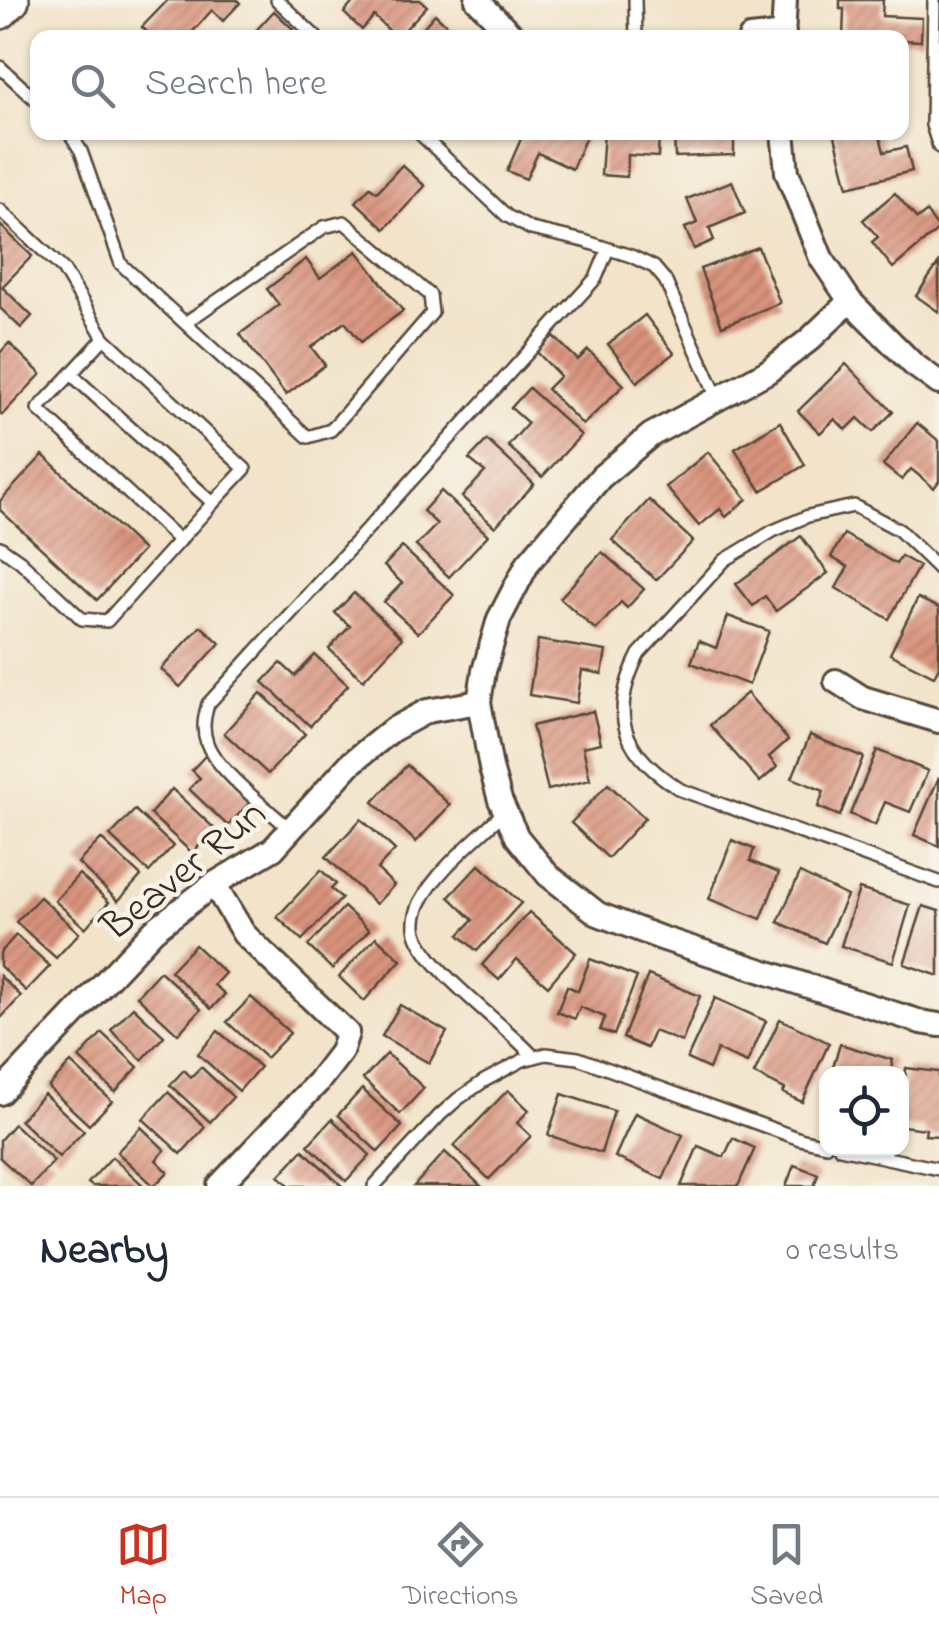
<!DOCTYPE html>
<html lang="en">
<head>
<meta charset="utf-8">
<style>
  :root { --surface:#fff; --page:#f2f2f3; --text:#1f2937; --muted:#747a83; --line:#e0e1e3; --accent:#c8321e }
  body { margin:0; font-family:"Indie Flower",sans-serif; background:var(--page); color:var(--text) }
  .controls { position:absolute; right:30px; bottom:30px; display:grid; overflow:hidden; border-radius:20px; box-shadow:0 2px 8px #0004 }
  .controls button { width:90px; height:90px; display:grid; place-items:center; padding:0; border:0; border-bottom:2px solid var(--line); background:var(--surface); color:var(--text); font:50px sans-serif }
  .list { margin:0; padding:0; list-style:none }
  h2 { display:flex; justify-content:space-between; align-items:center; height:130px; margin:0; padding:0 40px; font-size:42px }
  h2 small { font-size:32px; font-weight:400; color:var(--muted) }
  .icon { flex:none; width:55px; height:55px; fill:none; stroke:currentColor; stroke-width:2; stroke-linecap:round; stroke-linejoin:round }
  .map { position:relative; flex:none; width:939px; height:1186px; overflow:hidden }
  .search { position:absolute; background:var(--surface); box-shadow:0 2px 8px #0004; left:30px; right:30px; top:30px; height:110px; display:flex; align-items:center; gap:25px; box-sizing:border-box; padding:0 35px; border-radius:20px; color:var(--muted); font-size:38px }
  .sheet { height:310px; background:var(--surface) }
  nav { display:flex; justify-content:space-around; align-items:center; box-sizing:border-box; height:140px; border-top:2px solid var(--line); background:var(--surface); font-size:28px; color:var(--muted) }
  nav a { display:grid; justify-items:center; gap:5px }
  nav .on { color:var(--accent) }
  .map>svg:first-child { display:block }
  .building { fill:url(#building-hatch) }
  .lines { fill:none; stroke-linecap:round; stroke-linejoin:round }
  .lane-casing { stroke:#564638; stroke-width:16 }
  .street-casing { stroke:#564638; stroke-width:28 }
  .primary-casing { stroke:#564638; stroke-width:40 }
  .lane { stroke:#fff; stroke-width:11 }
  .street { stroke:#fff; stroke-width:22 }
  .primary { stroke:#fff; stroke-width:35 }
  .labels { text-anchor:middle; stroke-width:9; stroke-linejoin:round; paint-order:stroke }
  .street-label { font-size:42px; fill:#3b2a1e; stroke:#f7f3e8 }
</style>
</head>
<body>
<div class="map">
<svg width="939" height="1186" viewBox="0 0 939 1186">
  <defs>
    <pattern id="building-hatch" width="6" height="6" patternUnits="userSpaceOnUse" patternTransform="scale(2.5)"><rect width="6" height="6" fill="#d9937d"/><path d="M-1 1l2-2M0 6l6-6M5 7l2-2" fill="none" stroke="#b17866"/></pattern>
  </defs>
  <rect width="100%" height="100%" fill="#f7f3e8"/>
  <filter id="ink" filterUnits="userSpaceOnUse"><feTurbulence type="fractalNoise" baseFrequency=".01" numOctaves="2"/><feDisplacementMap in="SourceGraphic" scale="20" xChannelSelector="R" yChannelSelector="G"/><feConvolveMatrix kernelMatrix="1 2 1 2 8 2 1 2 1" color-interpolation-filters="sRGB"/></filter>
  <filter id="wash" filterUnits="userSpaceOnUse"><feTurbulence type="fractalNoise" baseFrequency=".0048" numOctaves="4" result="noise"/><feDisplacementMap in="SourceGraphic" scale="40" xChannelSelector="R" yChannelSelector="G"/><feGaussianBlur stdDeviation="2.25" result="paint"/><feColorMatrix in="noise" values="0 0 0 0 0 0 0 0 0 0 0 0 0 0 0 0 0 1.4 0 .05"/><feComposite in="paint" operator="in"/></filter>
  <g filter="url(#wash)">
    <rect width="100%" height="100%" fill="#f2e3c9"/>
    <g id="blocks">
      <g class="building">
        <polygon points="168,0 237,0 240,3 223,21 212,10 187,38 153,38 142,27"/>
        <polygon points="355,0 420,0 427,6 397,38 374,16 362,30 344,13"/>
        <polygon points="840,0 883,0 882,16 922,18 921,41 902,40 902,38 843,38 844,9 840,9"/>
        <polygon points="274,11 293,29 285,38 249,38"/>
        <polygon points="435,14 460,38 414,38"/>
        <polygon points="524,132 588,132 572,169 538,153 526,179 507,171"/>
        <polygon points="604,132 659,132 658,157 628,155 627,177 601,175"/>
        <polygon points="674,132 734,132 734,155 675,157"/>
        <polygon points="834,132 879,132 884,152 906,147 912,171 848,187"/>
        <polygon points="402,165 425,186 385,229 356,202 370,187 377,192"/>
        <polygon points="732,181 745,213 709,228 714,240 694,249 685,228 697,223 687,199"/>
        <polygon points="895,193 917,219 926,212 939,229 893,268 872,242 878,237 863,220"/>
        <polygon points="0,225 32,256 2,287 32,316 21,328 0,308"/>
        <polygon points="758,247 780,303 722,326 700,269"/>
        <polygon points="357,251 403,311 361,342 345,322 311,347 325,365 286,395 240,334 279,305 267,289 306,259 320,278"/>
        <polygon points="939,263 939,312 916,296"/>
        <polygon points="645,315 674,353 637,382 608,344"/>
        <polygon points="553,336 578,360 588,350 624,385 583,425 547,389 560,376 537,352"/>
        <polygon points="9,343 41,374 2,415 0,413 0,353"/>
        <polygon points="846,364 893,412 873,432 858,418 846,430 835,419 820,433 798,411"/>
        <polygon points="529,388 581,435 542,477 508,446 528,423 511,408"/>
        <polygon points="780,422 805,465 761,491 735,449"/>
        <polygon points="917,423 939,441 939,481 934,488 911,469 902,480 883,465"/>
        <polygon points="487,440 534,484 495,527 462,497 485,472 469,459"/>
        <polygon points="708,452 747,499 726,517 720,509 699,526 666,487"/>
        <polygon points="43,455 143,550 97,600 0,510 0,501"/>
        <polygon points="441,491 488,535 449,577 416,546 437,524 423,511"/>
        <polygon points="649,500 693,541 656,580 612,540"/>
        <polygon points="844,534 896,564 901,556 919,566 889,619 836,588 848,567 831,557"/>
        <polygon points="801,536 828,573 776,611 765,596 753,606 736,584"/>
        <polygon points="402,547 454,595 418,633 384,602 402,583 384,566"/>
        <polygon points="602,552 644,589 627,608 621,602 596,630 560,598"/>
        <polygon points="354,593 402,638 363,680 329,649 350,626 335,613"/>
        <polygon points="918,598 939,608 939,667 934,676 890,654"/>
        <polygon points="728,616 769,631 749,685 691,663 699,641 716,648"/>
        <polygon points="201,626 220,643 180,687 161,669"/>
        <polygon points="538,640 606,651 602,674 582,670 577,703 529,695"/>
        <polygon points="315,655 348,685 310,726 263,682 281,663 295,676"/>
        <polygon points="261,693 305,734 268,774 224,733"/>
        <polygon points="747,693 788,740 769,757 777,767 760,782 710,725"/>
        <polygon points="593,711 601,743 583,747 590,780 548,790 532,726"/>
        <polygon points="810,735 863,757 840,816 818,807 824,791 792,778"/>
        <polygon points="877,750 928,771 910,812 885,802 875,825 850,814"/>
        <polygon points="205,756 252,800 228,826 189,789 200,778 192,770"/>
        <polygon points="407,765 450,805 416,842 373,802"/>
        <polygon points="939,777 939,846 914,835"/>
        <polygon points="608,784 645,818 608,858 571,823"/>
        <polygon points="172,789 215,829 192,853 150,814"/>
        <polygon points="135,810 173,846 149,872 110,836"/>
        <polygon points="361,819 395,850 377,869 394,885 376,904 326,857"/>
        <polygon points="101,839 141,876 118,901 78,863"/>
        <polygon points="732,840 754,849 750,861 779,873 761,919 709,899"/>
        <polygon points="479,865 521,903 477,951 459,935 473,920 449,897"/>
        <polygon points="321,870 336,884 331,889 342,898 302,940 277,917"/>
        <polygon points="800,873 847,896 825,943 778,922"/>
        <polygon points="79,874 109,902 85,928 55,901"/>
        <polygon points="859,889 910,905 893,962 841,946"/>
        <polygon points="40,897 79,933 56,958 16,922"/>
        <polygon points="923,906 939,911 939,976 904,964"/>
        <polygon points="344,907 369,930 332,969 308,946"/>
        <polygon points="529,912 576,953 548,986 517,959 499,980 482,965"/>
        <polygon points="16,935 50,966 26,991 0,966 0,953"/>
        <polygon points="376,937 401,960 364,1001 339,977"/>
        <polygon points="195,945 225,973 214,985 225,994 211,1009 170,971"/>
        <polygon points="590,959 637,977 614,1035 600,1030 605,1017 580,1007 575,1019 557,1012 567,986 578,991"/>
        <polygon points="160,971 201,1009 178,1034 137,996"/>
        <polygon points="648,975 700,996 682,1042 654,1031 647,1048 623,1038"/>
        <polygon points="0,976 21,996 0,1019"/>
        <polygon points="251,997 290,1033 266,1058 227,1022"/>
        <polygon points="715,998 766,1021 747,1063 717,1050 709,1069 687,1059"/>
        <polygon points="400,1005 447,1032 429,1063 382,1036"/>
        <polygon points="133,1007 164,1036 142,1060 111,1030"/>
        <polygon points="780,1019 829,1043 802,1102 783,1093 785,1089 754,1074"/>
        <polygon points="218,1031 260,1067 239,1091 198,1054"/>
        <polygon points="102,1033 138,1067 115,1092 79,1058"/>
        <polygon points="840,1044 893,1060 890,1074 831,1074"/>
        <polygon points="387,1054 424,1088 400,1114 363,1079"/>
        <polygon points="71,1063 112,1101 89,1125 48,1087"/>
        <polygon points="201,1067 233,1097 210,1122 170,1085 184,1070 191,1077"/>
        <polygon points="906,1068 939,1072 939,1136 925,1135 926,1129 902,1126"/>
        <polygon points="362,1089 402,1126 378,1152 338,1115"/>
        <polygon points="508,1090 529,1110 517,1123 531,1136 489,1179 454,1146"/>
        <polygon points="168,1092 205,1127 181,1154 143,1119"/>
        <polygon points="44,1094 84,1131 59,1157 20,1120"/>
        <polygon points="562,1094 614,1111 601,1153 548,1135"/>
        <polygon points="635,1113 683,1135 663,1179 615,1157"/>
        <polygon points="332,1119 370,1155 346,1181 308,1145"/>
        <polygon points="14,1124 54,1161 31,1186 0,1158 0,1140"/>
        <polygon points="141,1127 165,1150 156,1160 168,1172 154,1186 117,1152"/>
        <polygon points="733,1138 755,1148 738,1186 681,1186 698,1146 724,1157"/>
        <polygon points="303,1150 342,1186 290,1186 279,1176"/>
        <polygon points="445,1152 481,1186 414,1186"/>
        <polygon points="112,1157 144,1186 92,1186 88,1183"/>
        <polygon points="794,1165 818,1174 814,1186 786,1186"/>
      </g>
    </g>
  </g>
  <g filter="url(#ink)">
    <use href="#blocks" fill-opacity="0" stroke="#564638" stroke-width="2.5"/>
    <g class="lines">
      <defs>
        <g id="lane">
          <polyline points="277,0 317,38"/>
          <polyline points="635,0 636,38"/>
          <polyline points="934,0 932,125 939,147"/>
          <polyline points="0,67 38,102"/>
          <polyline points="69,132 81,151 121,264 308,437 331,430 432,313 430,295 344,222 324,227 185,323"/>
          <polyline points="418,132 507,216 531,229 584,241 631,256 654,267 665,280 718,399"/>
          <polyline points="0,210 63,269 104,338 245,469 213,503"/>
          <polyline points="71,374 38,409 180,541"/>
          <polyline points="0,547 20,561 82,619 107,621 213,503 71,374 104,338"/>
          <path d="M939,569L899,530L854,506L808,516L773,531L725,560L639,654C607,716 624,755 681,790L939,882"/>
          <path d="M505,811C478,838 438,868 420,903C416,912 413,922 416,933C427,970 505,1024 534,1057"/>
          <path d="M291,830C269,810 216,770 207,743C202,729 204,718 208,704L596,278L608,249"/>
          <polyline points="840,1148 939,1169"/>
          <polyline points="374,1186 440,1115 458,1099 484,1081 523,1060 546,1054 578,1058 800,1139 826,1145"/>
        </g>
        <g id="street">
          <polyline points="477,0 515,38"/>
          <polyline points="750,38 784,34"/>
          <polyline points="783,38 785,0"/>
          <polyline points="783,132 787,172 821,258 850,301 913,364 939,383"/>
          <polyline points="850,301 809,340 767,372 651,435 601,477 528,563 499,619 484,671 479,702 491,768 500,800 517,837 548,875 598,914 661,938 845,998 921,1022 939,1025"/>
          <polyline points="836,681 863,698 939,721"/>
          <polyline points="214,884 244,934 347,1033 341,1052 318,1082 219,1186"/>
          <polyline points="0,1093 154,930 214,884 273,849 350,764 392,730 427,711 479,702"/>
        </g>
        <polyline id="primary" points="0,11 11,0"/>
      </defs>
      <use href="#lane" class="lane-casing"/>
      <use href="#street" class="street-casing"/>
      <use href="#primary" class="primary-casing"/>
      <use href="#lane" class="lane"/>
      <use href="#street" class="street"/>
      <use href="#primary" class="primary"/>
    </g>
  </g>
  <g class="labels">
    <g class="street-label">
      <text transform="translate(182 868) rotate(-39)" y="15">Beaver Run</text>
    </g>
  </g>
</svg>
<div class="controls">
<button><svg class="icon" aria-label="locate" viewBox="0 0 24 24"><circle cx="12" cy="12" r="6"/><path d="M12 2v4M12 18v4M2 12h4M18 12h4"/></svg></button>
</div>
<div class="search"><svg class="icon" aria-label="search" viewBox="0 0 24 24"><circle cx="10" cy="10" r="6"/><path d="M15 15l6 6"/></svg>Search here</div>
</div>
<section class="sheet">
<h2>Nearby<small>0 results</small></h2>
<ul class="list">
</ul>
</section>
<nav>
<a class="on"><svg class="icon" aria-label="map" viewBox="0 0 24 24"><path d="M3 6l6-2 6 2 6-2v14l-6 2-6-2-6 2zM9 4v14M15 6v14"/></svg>Map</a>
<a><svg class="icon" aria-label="directions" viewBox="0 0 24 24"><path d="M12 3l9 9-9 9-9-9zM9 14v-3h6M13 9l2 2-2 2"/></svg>Directions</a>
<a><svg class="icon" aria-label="saved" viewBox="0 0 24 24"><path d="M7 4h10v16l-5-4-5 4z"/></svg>Saved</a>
</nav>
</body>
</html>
